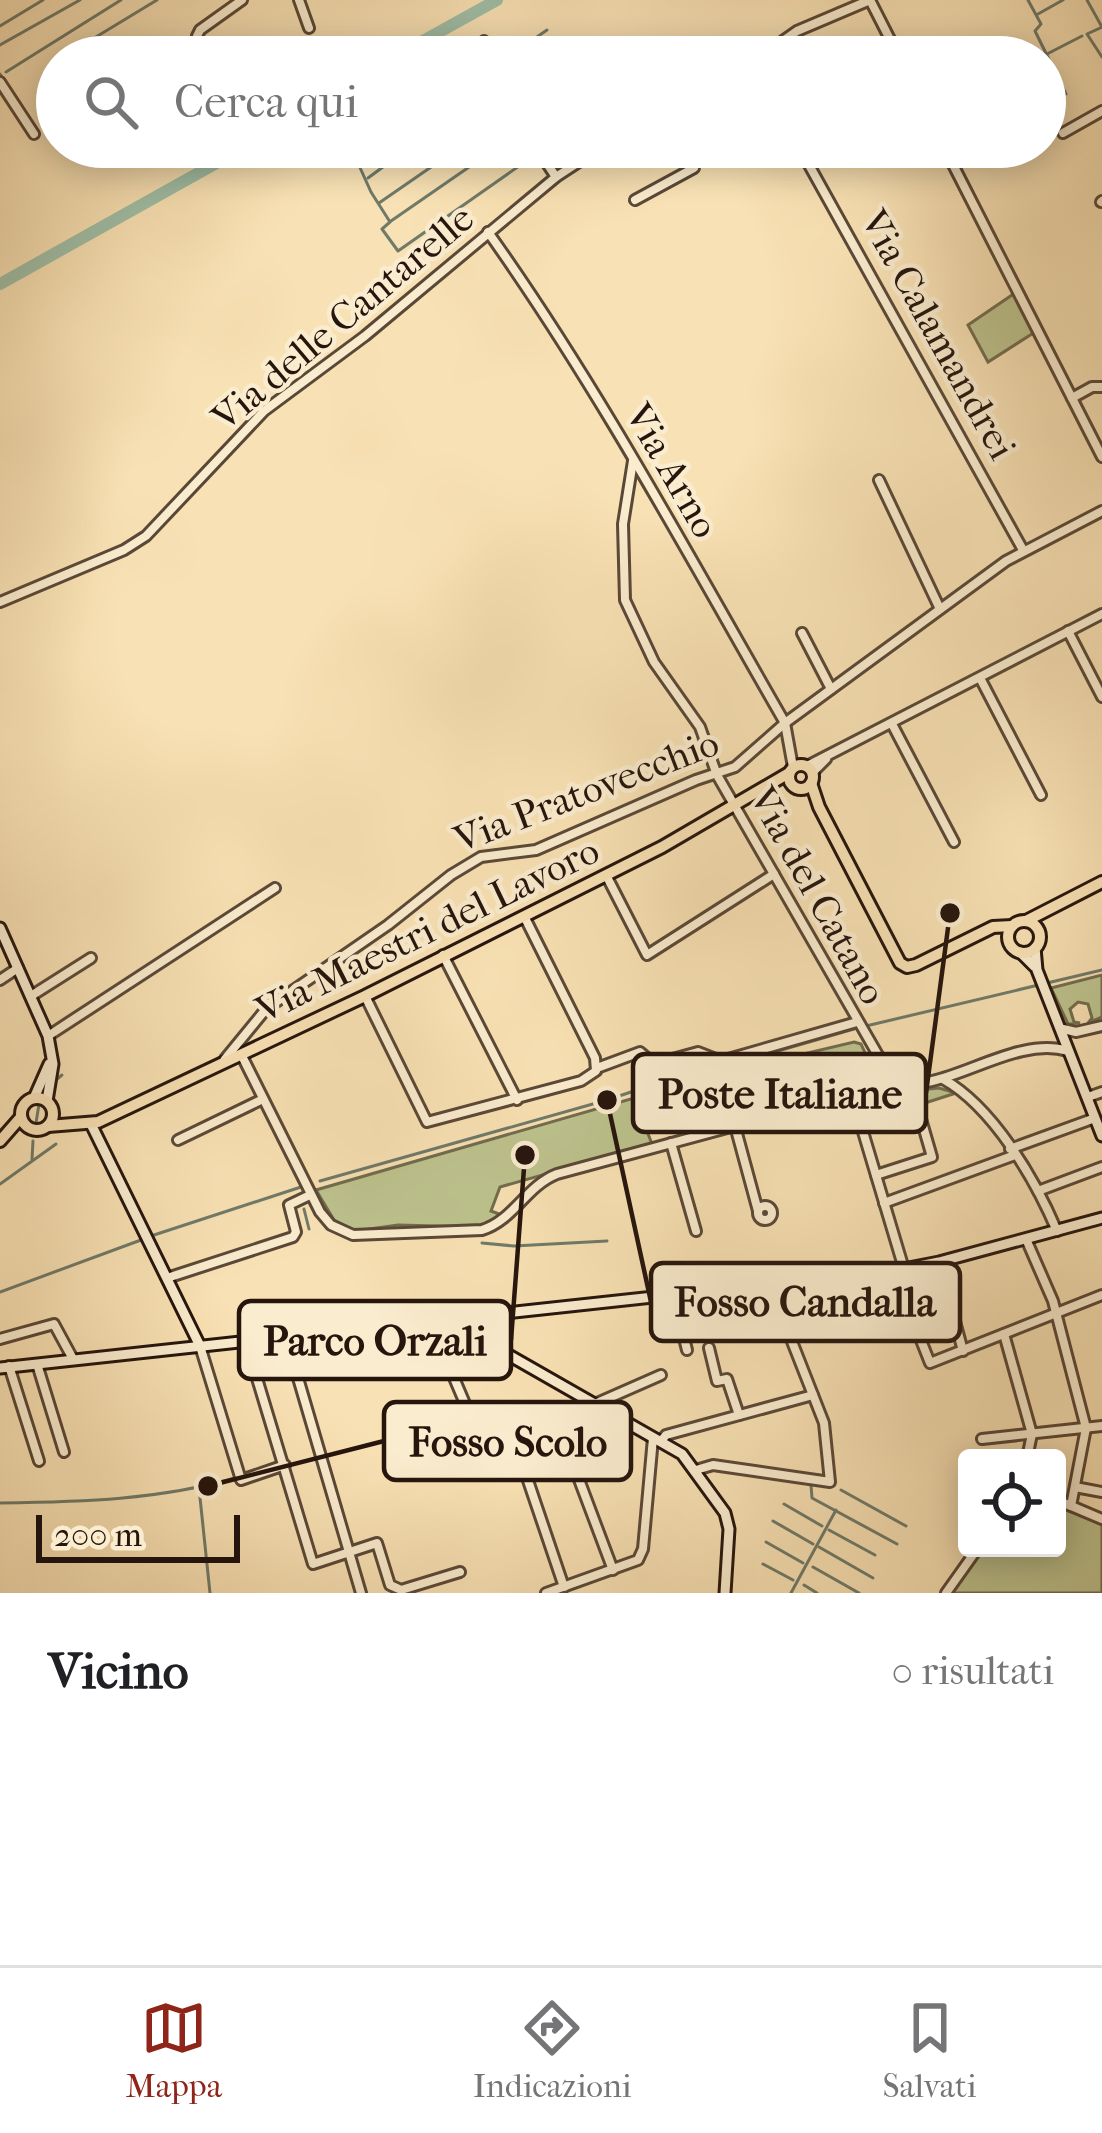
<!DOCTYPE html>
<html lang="it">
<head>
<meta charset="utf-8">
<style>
  :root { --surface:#fff; --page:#f2f2f2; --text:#202124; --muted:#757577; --line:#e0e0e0; --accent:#8f2418 }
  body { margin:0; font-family:"IM FELL French Canon",serif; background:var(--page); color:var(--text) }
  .controls { position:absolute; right:36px; bottom:36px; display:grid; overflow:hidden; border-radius:12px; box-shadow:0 6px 30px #0003 }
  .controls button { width:108px; height:108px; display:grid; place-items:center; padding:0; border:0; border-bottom:3px solid var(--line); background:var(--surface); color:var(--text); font:60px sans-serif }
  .scale { position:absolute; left:36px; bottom:30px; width:204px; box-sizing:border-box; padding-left:12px; border:6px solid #26150d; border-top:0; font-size:33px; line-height:42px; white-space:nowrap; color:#26150d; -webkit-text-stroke:9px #faecce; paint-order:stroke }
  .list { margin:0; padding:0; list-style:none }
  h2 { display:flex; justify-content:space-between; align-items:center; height:156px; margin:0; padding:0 48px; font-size:51px }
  h2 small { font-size:39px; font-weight:400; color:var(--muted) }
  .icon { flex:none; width:66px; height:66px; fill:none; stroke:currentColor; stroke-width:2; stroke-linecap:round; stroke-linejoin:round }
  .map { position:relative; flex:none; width:1102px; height:1593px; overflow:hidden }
  .search { position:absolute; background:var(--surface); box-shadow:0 6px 30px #0003; left:36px; right:36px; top:36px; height:132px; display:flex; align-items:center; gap:30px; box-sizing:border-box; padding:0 42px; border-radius:66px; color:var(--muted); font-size:45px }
  .sheet { height:372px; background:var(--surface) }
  nav { display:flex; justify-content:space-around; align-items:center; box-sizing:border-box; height:168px; border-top:3px solid var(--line); background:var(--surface); font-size:33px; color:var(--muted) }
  nav a { display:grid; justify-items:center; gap:6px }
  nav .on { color:var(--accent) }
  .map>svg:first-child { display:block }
  .green { fill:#bdc38e; stroke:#726c4e; stroke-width:3 }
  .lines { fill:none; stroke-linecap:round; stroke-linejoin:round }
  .stream { stroke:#6f7a69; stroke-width:3 }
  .river { stroke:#9fbea7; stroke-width:12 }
  .street-casing { stroke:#5a4837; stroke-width:14 }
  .secondary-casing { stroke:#26150d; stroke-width:15 }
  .primary-casing { stroke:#26150d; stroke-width:16 }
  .street { stroke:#faecce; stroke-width:8 }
  .secondary { stroke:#faecce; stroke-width:9 }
  .primary { stroke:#f8e1b4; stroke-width:10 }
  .labels { text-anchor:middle; stroke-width:9; stroke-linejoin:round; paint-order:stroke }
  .street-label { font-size:39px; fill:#26150d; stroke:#faecce }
  .leader { fill:none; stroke:#26150d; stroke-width:4.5 }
  .callout-dot { fill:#26150d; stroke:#faecce; stroke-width:4.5 }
  .callout { fill:#faecce; stroke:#26150d; stroke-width:4.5 }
  .callout-label { font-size:42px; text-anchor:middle; font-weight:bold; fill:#26150d }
</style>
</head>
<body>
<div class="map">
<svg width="1102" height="1593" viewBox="0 0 1102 1593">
  <rect width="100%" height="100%" fill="#f8e1b4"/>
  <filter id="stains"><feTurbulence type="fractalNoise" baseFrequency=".00167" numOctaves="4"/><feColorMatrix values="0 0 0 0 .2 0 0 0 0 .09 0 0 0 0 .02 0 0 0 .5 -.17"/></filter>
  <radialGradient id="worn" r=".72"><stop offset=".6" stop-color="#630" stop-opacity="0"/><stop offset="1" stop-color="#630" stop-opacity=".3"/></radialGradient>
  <g class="green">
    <polygon points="1015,293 1035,332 988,362 968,325"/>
    <polygon points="1102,975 1102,1017 1088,1023 1092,1018 1088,1004 1078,1002 1070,1009 1074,1022 1080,1023 1068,1024 1051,988"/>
    <polygon points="854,1042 861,1044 877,1079 826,1094 831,1080 822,1095 709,1127 693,1080"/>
    <polygon points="939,1088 956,1093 866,1122 860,1104 898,1092"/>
    <polygon points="634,1098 652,1144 500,1187 491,1211 502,1215 477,1227 398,1225 355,1231 334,1220 316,1190"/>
    <polygon points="1057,1503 1102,1523 1102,1593 952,1593 984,1548 1057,1548"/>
  </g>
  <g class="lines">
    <g class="stream">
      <polyline points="1028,0 1041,24 1035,31 1066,94"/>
      <polyline points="1087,0 1102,27 1087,34 1102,57"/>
      <polyline points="1038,14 1063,0"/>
      <polyline points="0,26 43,0"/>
      <polyline points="91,40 157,0"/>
      <polyline points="0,45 80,0"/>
      <polyline points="524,46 547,30"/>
      <polyline points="1047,54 1082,36"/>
      <polyline points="441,57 461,45"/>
      <polyline points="468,57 470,56"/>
      <polyline points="6,72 121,0"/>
      <polyline points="0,74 34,125"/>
      <polyline points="368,147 357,161 371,192 390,222 382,229 398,251 529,159"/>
      <polyline points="557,171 593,147"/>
      <polyline points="368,178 410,147"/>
      <polyline points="379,203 460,147"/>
      <polyline points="391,221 498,147"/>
      <polyline points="486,229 549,177"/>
      <polyline points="866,1026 1102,970"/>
      <polyline points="56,1080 62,1075"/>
      <polyline points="36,1123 39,1104"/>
      <polyline points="32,1159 33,1141"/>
      <polyline points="320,1181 607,1100 691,1072 727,1066 854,1029"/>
      <polyline points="0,1184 56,1144"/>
      <polyline points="304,1209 309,1229"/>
      <polyline points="154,1235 301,1187"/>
      <polyline points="482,1243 514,1246 607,1241"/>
      <polyline points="0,1292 141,1240"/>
      <polyline points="811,1485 812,1498 897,1544"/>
      <polyline points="199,1488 210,1593"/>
      <polyline points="841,1490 906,1526"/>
      <path d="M0,1503C82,1502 159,1500 239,1477"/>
      <polyline points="784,1504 822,1526"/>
      <polyline points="773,1521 813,1544"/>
      <polyline points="829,1530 875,1555"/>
      <polyline points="766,1542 803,1563"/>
      <polyline points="819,1547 873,1578"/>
      <polyline points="763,1564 793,1580"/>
      <polyline points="813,1567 859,1593"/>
      <polyline points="804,1585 817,1593"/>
      <polyline points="791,1593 836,1510"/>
    </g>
    <g class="river">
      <polyline points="394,57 497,0"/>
      <polyline points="0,284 245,147"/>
    </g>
    <defs>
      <g id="street">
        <polyline points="299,0 309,28"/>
        <polyline points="210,57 197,36 200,30 242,0"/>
        <polyline points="478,57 484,41"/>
        <polyline points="760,57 797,31 870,0 899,57"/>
        <polyline points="0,82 34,134"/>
        <polyline points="1063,133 1102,111"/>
        <polyline points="536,147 556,177"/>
        <polyline points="799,147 1023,550"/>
        <polyline points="944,147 1102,457"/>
        <polyline points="635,200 694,168 682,147"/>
        <polyline points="1101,202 1102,201"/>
        <path d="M488,232C599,388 690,558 785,723L793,767"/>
        <polyline points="1072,398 1092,387 1102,387"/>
        <polyline points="633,461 623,524 625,600 654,662 700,727 717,775 894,1083"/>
        <polyline points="879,480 940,609"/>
        <polyline points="0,602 124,550 146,536 264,411 365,336 556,177 602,147"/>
        <polyline points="1068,631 1102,697"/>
        <polyline points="802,633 831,689"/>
        <polyline points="980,678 1041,795"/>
        <polyline points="892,724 954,842"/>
        <polyline points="807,766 1102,614"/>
        <polyline points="812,773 826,759"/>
        <polyline points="606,875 647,955 774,874"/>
        <polyline points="443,955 517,1100"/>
        <polyline points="0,980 18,968"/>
        <polyline points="31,996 91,958"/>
        <polyline points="365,996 427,1122 581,1081 596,1071 595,1058 524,916"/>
        <polyline points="1063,1029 1076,1032 1102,1026"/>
        <polyline points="48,1036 275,888"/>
        <path d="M241,1054L320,1212L331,1225L353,1235L482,1230C514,1220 526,1186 557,1174L894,1083C906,1083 920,1084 932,1081C974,1072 1024,1038 1068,1051"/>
        <polyline points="225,1059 266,1009 388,925 451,875 481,857 536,850 696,780 735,767 785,723 1006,561 1102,511"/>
        <polyline points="654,1064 667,1111"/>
        <polyline points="597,1068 640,1052 654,1064 698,1052 721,1061 857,1022"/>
        <path d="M943,1079C993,1107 1035,1179 1057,1231"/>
        <polyline points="852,1095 904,1269"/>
        <polyline points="1088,1097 1102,1092"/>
        <polyline points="735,1126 758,1211"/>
        <polyline points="178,1140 263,1099"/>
        <polyline points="671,1143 696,1231"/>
        <polyline points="1010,1149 1095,1118"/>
        <polyline points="876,1175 932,1157 921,1119"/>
        <polyline points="1038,1191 1102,1167"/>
        <polyline points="884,1203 1015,1155"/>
        <circle cx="765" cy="1213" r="7"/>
        <polyline points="1026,1239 1053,1301 1086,1428 1071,1506"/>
        <polyline points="939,1262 963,1351"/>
        <polyline points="167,1278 293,1237 296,1232 289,1205 310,1195"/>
        <polyline points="673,1294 687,1350"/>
        <polyline points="1004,1334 1032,1434 1027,1458"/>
        <polyline points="790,1335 913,1320 930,1363 1102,1295"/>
        <polyline points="286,1337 361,1593"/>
        <polyline points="0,1339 54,1324 73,1359"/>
        <polyline points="246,1342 313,1564 377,1543 390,1585 401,1590 460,1572"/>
        <polyline points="200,1346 241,1480 285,1465"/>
        <polyline points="709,1348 717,1381 727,1379 739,1415"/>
        <polyline points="37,1364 64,1452"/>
        <polyline points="9,1366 39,1461"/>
        <polyline points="449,1366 491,1465"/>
        <polyline points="595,1404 661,1375"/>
        <polyline points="557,1421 613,1570"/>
        <polyline points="982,1439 1102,1426"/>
        <polyline points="661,1441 666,1435 813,1395"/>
        <polyline points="486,1453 516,1445"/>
        <polyline points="696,1470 713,1465 830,1482 824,1423 769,1283"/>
        <polyline points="1075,1487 1102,1492"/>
        <polyline points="1057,1500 1102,1519"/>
        <polyline points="564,1587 516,1445 524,1436 583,1409 588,1400"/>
        <polyline points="546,1593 638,1560 643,1549 653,1438"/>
        <polyline points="946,1593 978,1548"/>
      </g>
      <g id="secondary">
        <polyline points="0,928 48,1036 53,1064 47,1101"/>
        <polyline points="1035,948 1037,970 1102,1136"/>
        <polyline points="1020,952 1034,966"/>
        <polyline points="34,1098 49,1064"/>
        <polyline points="91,1124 200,1346"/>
        <polyline points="462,1318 468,1330 479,1338 682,1454 725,1513 729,1529 725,1593"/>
        <polyline points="0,1368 893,1271 939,1262 1102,1218"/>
      </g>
      <g id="primary">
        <circle cx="801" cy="777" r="12"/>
        <polyline points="811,783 819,807 900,963 907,967 916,965 993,927 1012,926"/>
        <polyline points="1026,921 1102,882"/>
        <circle cx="1024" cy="937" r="16"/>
        <circle cx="37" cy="1114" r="16"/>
        <polyline points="48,1126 98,1122 365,996 662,847 789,773"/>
        <polyline points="0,1141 21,1117"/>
      </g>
    </defs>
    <use href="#street" class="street-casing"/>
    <use href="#secondary" class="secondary-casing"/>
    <use href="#primary" class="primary-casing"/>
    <use href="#street" class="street"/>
    <use href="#secondary" class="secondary"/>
    <use href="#primary" class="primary"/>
  </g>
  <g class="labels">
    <g class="street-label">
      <text transform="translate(342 317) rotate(-40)" y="14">Via delle Cantarelle</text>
      <text transform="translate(939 334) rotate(61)" y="14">Via Calamandrei</text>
      <text transform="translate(673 470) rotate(60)" y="14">Via Arno</text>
      <text transform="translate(586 790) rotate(-21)" y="14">Via Pratovecchio</text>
      <text transform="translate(819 895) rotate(61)" y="14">Via del Catano</text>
      <text transform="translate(427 929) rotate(-26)" y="14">Via Maestri del Lavoro</text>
    </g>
  </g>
  <path class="leader" d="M950 913L926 1093M607 1100L651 1302M525 1155L511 1340M208 1486L384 1441"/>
  <g class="callout-dot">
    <circle cx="950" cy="913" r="12"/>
    <circle cx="607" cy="1100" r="12"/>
    <circle cx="525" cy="1155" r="12"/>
    <circle cx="208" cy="1486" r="12"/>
  </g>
  <g class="callout">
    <rect x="633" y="1054" width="293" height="78" rx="12"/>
    <rect x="651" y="1263" width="309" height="78" rx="12"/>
    <rect x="239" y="1301" width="272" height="78" rx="12"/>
    <rect x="384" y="1402" width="247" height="78" rx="12"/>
  </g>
  <g class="callout-label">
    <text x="780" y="1108">Poste Italiane</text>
    <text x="805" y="1316">Fosso Candalla</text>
    <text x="375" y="1355">Parco Orzali</text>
    <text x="508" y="1456">Fosso Scolo</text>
  </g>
  <rect width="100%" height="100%" filter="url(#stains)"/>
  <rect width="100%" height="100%" fill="url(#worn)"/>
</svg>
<div class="controls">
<button><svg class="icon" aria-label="locate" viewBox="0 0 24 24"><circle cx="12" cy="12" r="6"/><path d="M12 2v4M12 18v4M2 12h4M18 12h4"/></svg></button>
</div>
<div class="scale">200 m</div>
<div class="search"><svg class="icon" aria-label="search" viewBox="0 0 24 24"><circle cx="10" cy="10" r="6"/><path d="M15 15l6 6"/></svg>Cerca qui</div>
</div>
<section class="sheet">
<h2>Vicino<small>0 risultati</small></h2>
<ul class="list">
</ul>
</section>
<nav>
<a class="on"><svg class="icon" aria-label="map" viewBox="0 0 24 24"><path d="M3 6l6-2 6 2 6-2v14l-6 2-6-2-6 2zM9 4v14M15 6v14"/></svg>Mappa</a>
<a><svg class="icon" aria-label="directions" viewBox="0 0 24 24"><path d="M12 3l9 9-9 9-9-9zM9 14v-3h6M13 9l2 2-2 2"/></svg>Indicazioni</a>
<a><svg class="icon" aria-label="saved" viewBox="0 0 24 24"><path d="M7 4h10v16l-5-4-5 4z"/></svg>Salvati</a>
</nav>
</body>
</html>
